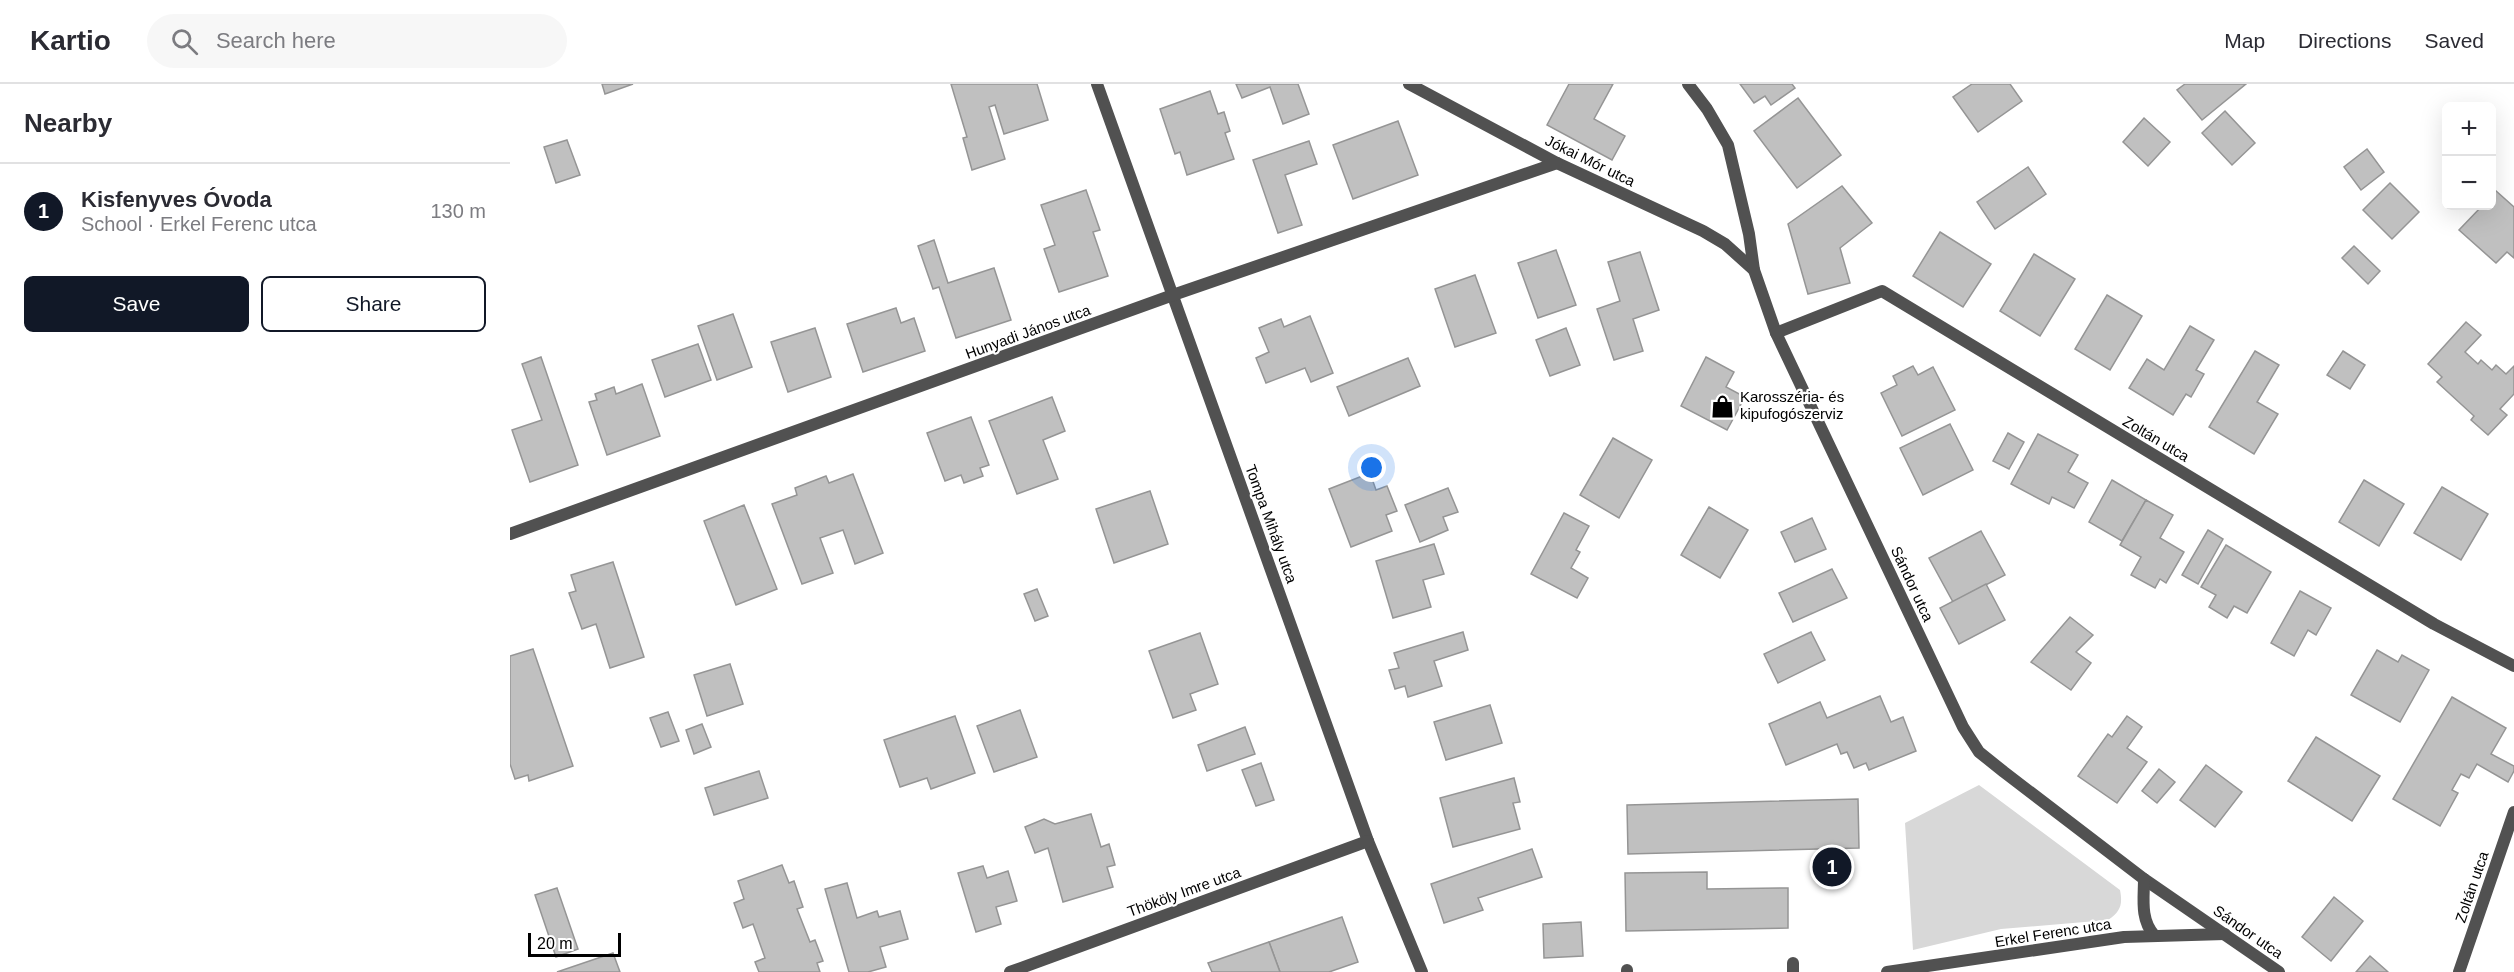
<!DOCTYPE html>
<html lang="en">
<head>
<meta charset="utf-8">
<style>
  :root { --surface:#fff; --page:#f7f7f7; --text:#2b2b33; --muted:#7c7c81; --line:#e1e1e2; --accent:#111827 }
  body { margin:0; font-family:Arial,sans-serif; background:var(--page); color:var(--text) }
  .controls { position:absolute; right:18px; top:18px; display:grid; overflow:hidden; border-radius:9px; box-shadow:0 6px 24px #0002 }
  .controls button { width:54px; height:54px; display:grid; place-items:center; padding:0; border:0; border-bottom:2px solid var(--line); background:var(--surface); color:var(--text); font:30px sans-serif }
  .scale { position:absolute; left:18px; bottom:15px; width:93px; box-sizing:border-box; padding-left:6px; border:3px solid #000; border-top:0; font-size:16px; line-height:21px; white-space:nowrap; color:#000; -webkit-text-stroke:4px #fff; paint-order:stroke }
  .you { position:absolute; left:862px; top:384px; width:21px; height:21px; margin:-15px; border:4px solid #fff; border-radius:50%; background:#1a73e8; box-shadow:0 0 0 9px #1a73e833 }
  .badge { display:grid; place-items:center; width:39px; height:39px; border-radius:50%; background:var(--accent); color:#fff; font-size:20px; font-weight:700 }
  .pin { position:absolute; translate:-50% -50%; border:3px solid #fff; box-shadow:0 2px 6px #0006 }
  .list { margin:0; padding:0; list-style:none }
  h2 { display:flex; justify-content:space-between; align-items:center; height:78px; margin:0; padding:0 24px; font-size:26px }
  h2 small { font-size:20px; font-weight:400; color:var(--muted) }
  .list li { display:grid; grid-template-columns:39px 1fr auto; gap:18px; align-items:center; box-sizing:border-box; height:96px; padding:0 24px; border-top:2px solid var(--line) }
  .list b { display:block; font-size:22px; white-space:nowrap }
  .list p { margin:0; font-size:20px; white-space:nowrap; color:var(--muted) }
  .list em { font-size:20px; font-style:normal; color:var(--muted) }
  .actions { display:flex; gap:12px; padding:18px 24px }
  .actions a { flex:1; padding:14px 0; border:2px solid var(--accent); border-radius:9px; text-align:center; font-size:21px; color:var(--accent) }
  .actions .main { background:var(--accent); color:#fff }
  .icon { flex:none; width:33px; height:33px; fill:none; stroke:currentColor; stroke-width:2; stroke-linecap:round; stroke-linejoin:round }
  .map { position:relative; flex:none; width:2004px; height:888px; overflow:hidden }
  header { display:flex; align-items:center; gap:36px; box-sizing:border-box; height:84px; padding:0 30px; background:var(--surface); border-bottom:2px solid var(--line) }
  header strong { font-size:28px }
  nav { display:flex; gap:33px; margin-inline-start:auto; font-size:21px }
  .search { width:420px; height:54px; background:var(--page); display:flex; align-items:center; gap:15px; box-sizing:border-box; padding:0 21px; border-radius:33px; color:var(--muted); font-size:22px }
  main { display:flex }
  aside { flex:1; background:var(--surface) }
  .map>svg:first-child { display:block }
  .green { fill:#d8d8d8 }
  .building { fill:#c0c0c0; stroke:#959595; stroke-width:1.5 }
  .lines { fill:none; stroke-linecap:round; stroke-linejoin:round }
  .service { stroke:#515151; stroke-width:12 }
  .minor { stroke:#515151; stroke-width:12 }
  .labels { text-anchor:middle; stroke-width:4.5; stroke-linejoin:round; paint-order:stroke }
  .street-label { font-size:15px; fill:#000; stroke:#fff }
  .poi-label { font-size:15px; fill:#000; stroke:#fff; text-anchor:start }
</style>
</head>
<body>
<header>
<strong>Kartio</strong>
<div class="search"><svg class="icon" aria-label="search" viewBox="0 0 24 24"><circle cx="10" cy="10" r="6"/><path d="M15 15l6 6"/></svg>Search here</div>
<nav><a>Map</a><a>Directions</a><a>Saved</a></nav>
</header>
<main>
<aside>
<h2>Nearby<small></small></h2>
<ul class="list">
<li><span class="badge">1</span><div><b>Kisfenyves Óvoda</b><p>School · Erkel Ferenc utca</p></div><em>130 m</em></li>
</ul>
<div class="actions"><a class="main">Save</a><a>Share</a></div>
</aside>
<div class="map">
<svg width="2004" height="888" viewBox="0 0 2004 888">
  <rect width="100%" height="100%" fill="#fff"/>
  <path class="green" d="M1469,701L1610,806C1613,821 1610,828 1598,836L1491,845L1403,866L1395,739Z"/>
  <g class="building">
    <polygon points="92,0 123,0 95,10"/>
    <polygon points="441,0 527,0 538,36 494,50 485,21 479,23 495,75 462,86 453,54 457,53"/>
    <polygon points="726,0 788,0 799,30 773,40 760,3 732,14"/>
    <polygon points="1059,0 1103,0 1084,35 1115,52 1102,76 1037,41"/>
    <polygon points="1230,0 1282,0 1285,4 1261,21 1255,12 1244,19"/>
    <polygon points="1462,0 1500,0 1512,17 1468,48 1443,13"/>
    <polygon points="1675,0 1736,0 1692,36 1667,6"/>
    <polygon points="700,7 708,30 714,28 720,47 715,49 724,75 677,91 670,68 665,70 650,25"/>
    <polygon points="1288,14 1331,71 1287,104 1244,47"/>
    <polygon points="1715,27 1745,59 1722,81 1692,49"/>
    <polygon points="1634,34 1660,58 1638,82 1613,58"/>
    <polygon points="888,37 908,91 843,115 823,61"/>
    <polygon points="57,56 70,91 46,99 34,63"/>
    <polygon points="799,57 807,80 775,91 792,141 768,149 743,76"/>
    <polygon points="1857,65 1874,88 1851,106 1834,83"/>
    <polygon points="1518,83 1536,110 1485,145 1467,118"/>
    <polygon points="1880,99 1909,128 1882,155 1853,126"/>
    <polygon points="1332,102 1362,139 1330,164 1340,199 1298,210 1278,140"/>
    <polygon points="576,106 590,146 583,148 598,192 549,208 534,165 545,161 531,121"/>
    <polygon points="1985,106 2004,123 2004,174 1997,168 1986,179 1949,146 1972,122 1982,122 1982,111"/>
    <polygon points="1430,148 1481,180 1453,223 1403,192"/>
    <polygon points="424,156 438,199 484,184 501,236 446,254 429,203 423,205 408,162"/>
    <polygon points="1844,162 1870,187 1858,200 1832,174"/>
    <polygon points="1046,166 1066,221 1028,234 1008,179"/>
    <polygon points="1130,168 1149,226 1123,235 1133,267 1104,276 1087,225 1110,217 1098,178"/>
    <polygon points="1524,170 1565,195 1530,252 1490,227"/>
    <polygon points="965,191 986,249 945,263 925,205"/>
    <polygon points="1597,211 1632,232 1600,286 1565,265"/>
    <polygon points="386,224 391,239 404,234 415,267 353,288 337,240"/>
    <polygon points="223,230 242,283 207,296 188,242"/>
    <polygon points="800,232 823,289 801,298 795,284 756,299 746,274 759,268 749,244 771,235 774,243"/>
    <polygon points="1956,238 1971,251 1955,268 1968,280 1971,276 1982,286 1986,281 1996,290 2004,282 2004,310 1990,325 1997,331 1978,351 1961,336 1964,332 1927,298 1932,293 1918,280"/>
    <polygon points="1680,242 1704,256 1686,286 1694,290 1681,313 1676,310 1663,331 1619,304 1637,275 1654,286"/>
    <polygon points="305,244 321,293 278,308 261,258"/>
    <polygon points="1056,244 1070,281 1040,292 1026,256"/>
    <polygon points="188,260 201,296 155,313 142,276"/>
    <polygon points="1745,267 1769,281 1747,318 1768,330 1744,370 1699,343"/>
    <polygon points="1833,267 1855,281 1840,305 1817,291"/>
    <polygon points="31,273 68,381 20,398 2,346 32,336 12,280"/>
    <polygon points="1196,273 1224,288 1216,303 1235,313 1217,346 1171,322"/>
    <polygon points="898,274 910,302 839,332 827,303"/>
    <polygon points="1403,282 1408,291 1423,283 1445,326 1392,352 1371,309 1387,301 1383,292"/>
    <polygon points="132,300 150,352 97,371 79,318 87,316 85,310 104,303 106,310"/>
    <polygon points="542,313 555,347 533,356 548,395 507,410 479,337"/>
    <polygon points="461,333 479,381 470,384 473,392 454,399 451,391 435,397 417,349"/>
    <polygon points="1440,340 1463,386 1413,411 1390,364"/>
    <polygon points="1498,349 1514,358 1499,385 1483,377"/>
    <polygon points="1528,350 1568,371 1558,388 1578,399 1564,424 1542,413 1539,420 1501,400"/>
    <polygon points="1103,354 1142,376 1109,434 1070,411"/>
    <polygon points="860,389 866,406 877,402 887,427 876,431 882,447 841,463 819,405"/>
    <polygon points="343,390 373,469 345,480 333,446 310,454 323,489 292,500 262,420 287,411 285,404 316,392 319,399"/>
    <polygon points="1602,396 1636,416 1612,457 1579,438"/>
    <polygon points="1854,396 1894,420 1869,462 1829,438"/>
    <polygon points="1932,403 1978,430 1951,476 1904,449"/>
    <polygon points="938,404 948,428 933,433 938,446 910,458 895,421"/>
    <polygon points="640,407 658,460 604,479 586,425"/>
    <polygon points="1636,416 1663,431 1650,454 1674,468 1656,499 1650,495 1645,504 1621,491 1631,473 1610,461"/>
    <polygon points="234,421 267,505 226,521 194,437"/>
    <polygon points="1199,423 1238,446 1210,494 1171,471"/>
    <polygon points="1054,429 1079,442 1066,466 1070,468 1061,484 1078,494 1067,514 1021,490"/>
    <polygon points="1302,434 1316,465 1285,478 1271,448"/>
    <polygon points="1698,446 1713,455 1688,500 1672,491"/>
    <polygon points="1471,447 1495,491 1443,518 1419,474"/>
    <polygon points="924,460 934,490 913,496 921,523 883,534 866,477"/>
    <polygon points="1716,461 1761,488 1737,529 1724,522 1717,534 1699,523 1706,511 1691,503"/>
    <polygon points="103,478 134,573 100,584 86,540 72,545 59,509 66,507 61,491"/>
    <polygon points="1322,485 1337,514 1283,538 1269,509"/>
    <polygon points="1476,500 1495,536 1449,560 1430,524"/>
    <polygon points="527,505 538,532 525,537 514,510"/>
    <polygon points="1790,507 1821,524 1806,551 1798,546 1784,572 1761,559"/>
    <polygon points="1560,533 1583,551 1566,568 1581,579 1561,606 1521,578"/>
    <polygon points="953,548 958,566 924,577 932,602 898,613 895,602 885,605 879,586 889,584 884,569"/>
    <polygon points="1301,548 1315,576 1268,599 1254,570"/>
    <polygon points="690,549 708,600 680,610 686,626 663,634 639,567"/>
    <polygon points="23,565 63,682 19,697 18,691 5,695 0,680 0,572"/>
    <polygon points="1867,566 1888,578 1892,571 1919,586 1890,638 1841,611"/>
    <polygon points="220,580 233,620 197,632 184,591"/>
    <polygon points="1370,612 1381,638 1393,633 1406,667 1359,686 1356,679 1344,684 1337,668 1331,670 1327,660 1276,681 1259,640 1310,618 1317,634"/>
    <polygon points="1942,613 1996,644 1981,670 2004,682 2004,687 1998,698 1967,680 1959,694 1951,690 1942,706 1948,709 1930,742 1883,715"/>
    <polygon points="980,621 992,659 936,676 924,638"/>
    <polygon points="510,626 527,673 484,688 467,642"/>
    <polygon points="158,628 169,657 151,663 140,634"/>
    <polygon points="445,632 465,689 421,705 417,694 390,703 374,656"/>
    <polygon points="1617,632 1632,643 1617,664 1637,678 1607,719 1568,692 1598,650 1602,653"/>
    <polygon points="192,640 201,663 184,670 176,646"/>
    <polygon points="735,643 745,670 697,687 688,661"/>
    <polygon points="1806,653 1870,692 1842,737 1778,697"/>
    <polygon points="751,679 764,716 746,722 732,686"/>
    <polygon points="1696,681 1732,708 1705,743 1670,716"/>
    <polygon points="1649,685 1665,698 1647,719 1632,707"/>
    <polygon points="249,687 258,714 204,731 195,704"/>
    <polygon points="1004,694 1010,718 1003,719 1010,745 943,763 930,714"/>
    <polygon points="1348,715 1349,764 1118,770 1117,721"/>
    <polygon points="581,730 591,763 599,760 605,781 597,783 603,803 553,818 538,764 525,769 515,743 534,735 545,740"/>
    <polygon points="1022,765 1032,793 968,814 973,826 934,839 921,800"/>
    <polygon points="272,781 279,799 284,797 293,823 287,825 300,858 305,856 313,877 307,879 310,888 249,888 245,878 255,874 243,840 233,844 224,819 234,815 228,797"/>
    <polygon points="473,782 477,794 498,787 507,817 486,823 491,840 466,848 448,789"/>
    <polygon points="1197,788 1197,805 1278,804 1278,844 1116,847 1115,789"/>
    <polygon points="337,799 347,834 367,827 369,833 390,827 398,855 370,863 376,883 358,888 339,888 315,805"/>
    <polygon points="47,804 68,865 46,873 25,811"/>
    <polygon points="1824,813 1853,837 1821,877 1792,853"/>
    <polygon points="832,833 848,878 819,888 770,888 759,858"/>
    <polygon points="1071,838 1073,872 1034,874 1033,840"/>
    <polygon points="759,858 770,888 702,888 698,879"/>
    <polygon points="103,869 110,888 47,888"/>
    <polygon points="1860,872 1877,887 1878,888 1846,888"/>
  </g>
  <g class="lines">
    <g class="service">
      <polyline points="1283,879 1283,888"/>
      <polyline points="1117,886 1117,888"/>
    </g>
    <g class="minor">
      <polyline points="587,0 858,757 912,888"/>
      <polyline points="899,0 1047,79 1193,147 1215,160 1244,186"/>
      <polyline points="1178,0 1197,25 1218,61 1239,150 1244,186 1266,249 1453,643 1469,668 1494,688 1634,795 1769,888"/>
      <polyline points="1266,249 1372,207 1924,540 2004,582"/>
      <polyline points="0,450 663,211 1047,79"/>
      <path d="M1634,795C1634,814 1630,835 1644,851"/>
      <polyline points="500,888 858,757"/>
      <polyline points="1377,888 1614,853 1715,850"/>
      <polyline points="1949,888 2004,728"/>
    </g>
  </g>
  <defs>
    <symbol id="shop-bare" viewBox="-9 -9 18 18"><path d="M-5-2.5h2.3a2.7 3.5 0 0 1 5.4 0H5L5.5 6h-11ZM-1.5-2.5h3a1.5 2.3 0 0 0-3 0Z" fill="#000" stroke="#fff" stroke-width="2.5" paint-order="stroke"/></symbol>
  </defs>
  <g fill-rule="evenodd">
    <use href="#shop-bare" x="1196" y="306" width="33" height="33"/>
  </g>
  <g class="labels">
    <g class="street-label">
      <text transform="translate(1080 77) rotate(26)" y="5">Jókai Mór utca</text>
      <text transform="translate(518 248) rotate(-20)" y="5">Hunyadi János utca</text>
      <text transform="translate(1646 355) rotate(31)" y="5">Zoltán utca</text>
      <text transform="translate(761 440) rotate(70)" y="5">Tompa Mihály utca</text>
      <text transform="translate(1402 500) rotate(65)" y="5">Sándor utca</text>
      <text transform="translate(1962 803) rotate(-71)" y="5">Zoltán utca</text>
      <text transform="translate(674 808) rotate(-20)" y="5">Thököly Imre utca</text>
      <text transform="translate(1738 848) rotate(35)" y="5">Sándor utca</text>
      <text transform="translate(1543 849) rotate(-9)" y="5">Erkel Ferenc utca</text>
    </g>
    <g class="poi-label">
      <text x="1230" y="318">Karosszéria- és<tspan x="1230" dy="17">kipufogószerviz</tspan></text>
    </g>
  </g>
</svg>
<div class="controls">
<button>+</button>
<button>−</button>
</div>
<div class="scale">20 m</div>
<div class="you"></div>
<div class="pin badge" style="left:1322px;top:783px">1</div>
</div>
</main>
</body>
</html>
